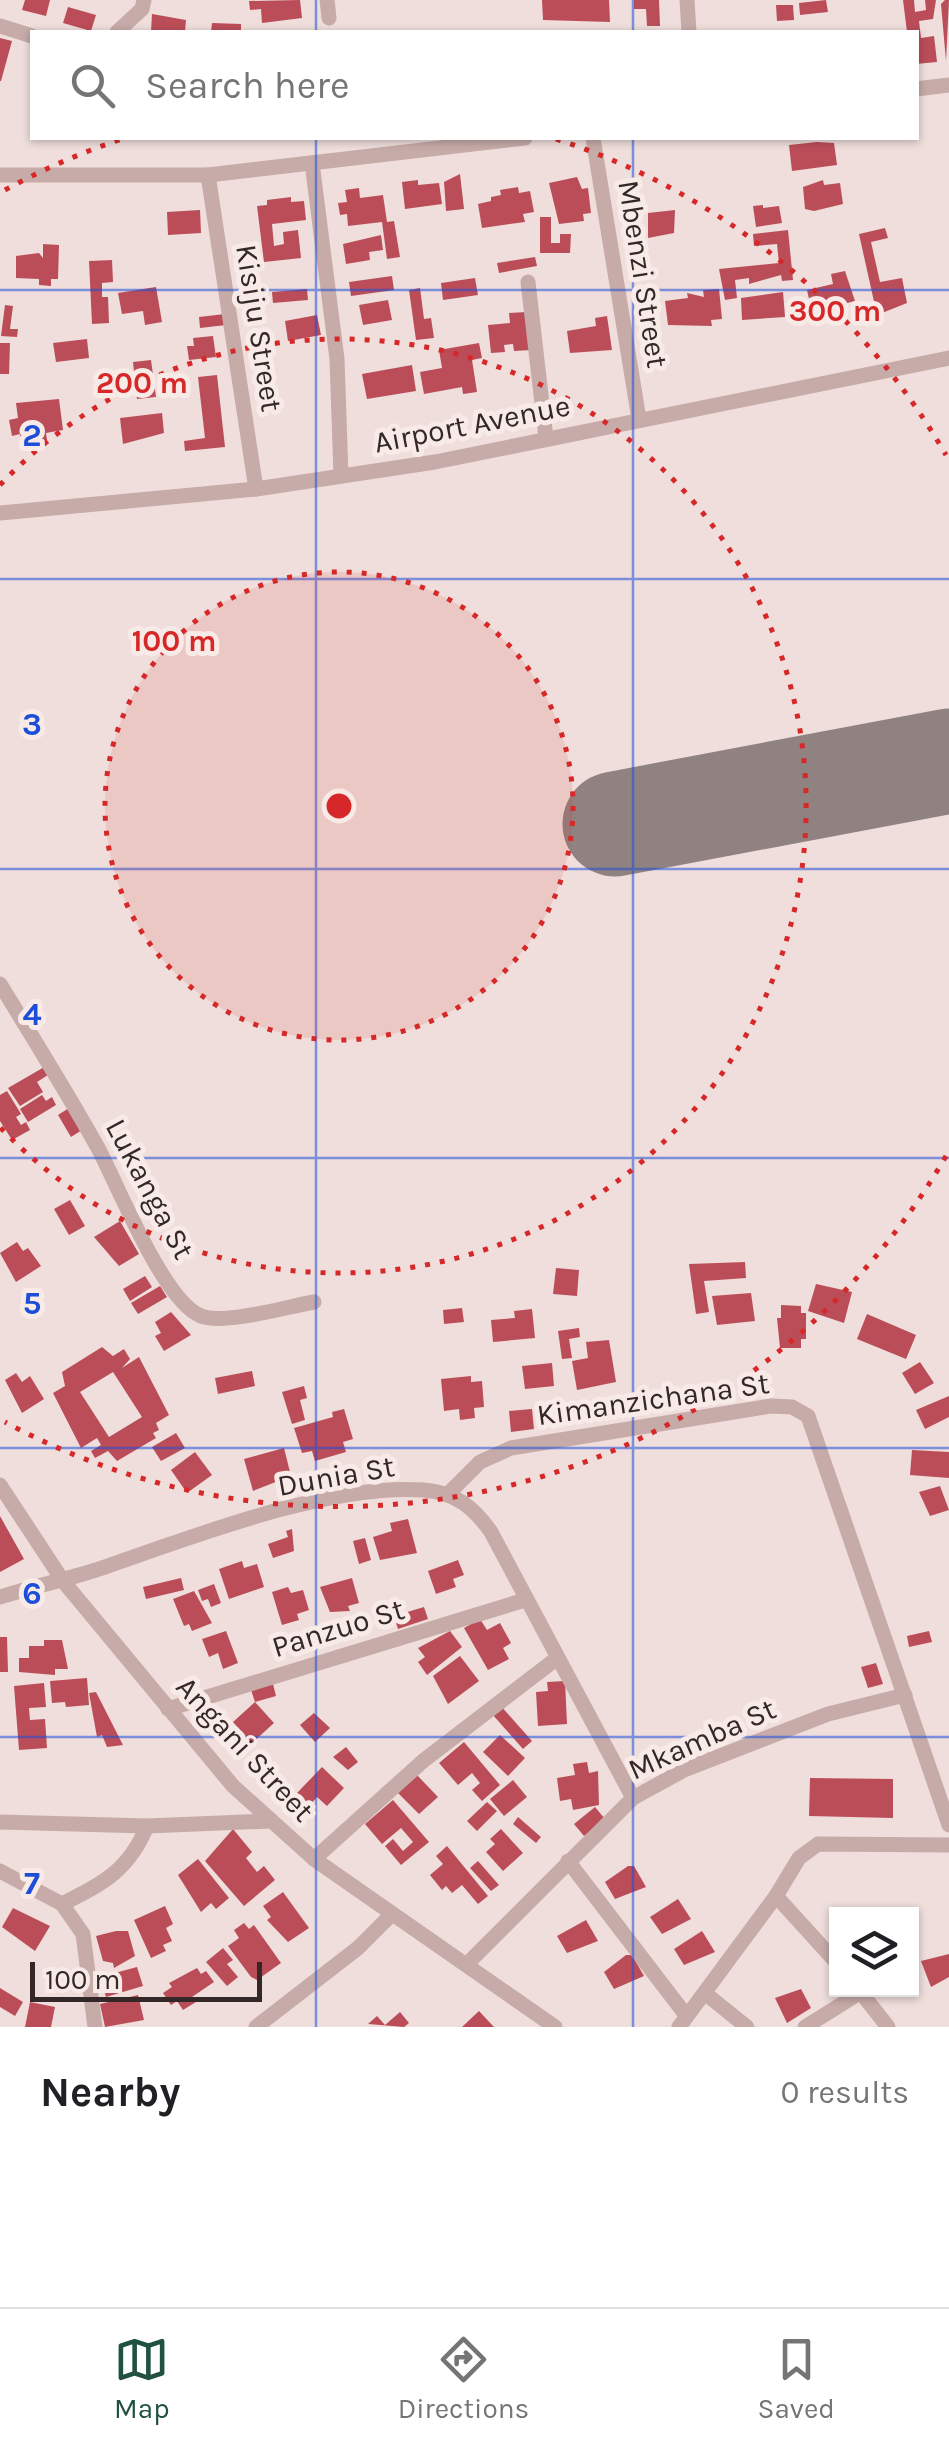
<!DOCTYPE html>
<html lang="en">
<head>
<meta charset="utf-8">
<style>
  :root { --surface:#fff; --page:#f6f6f6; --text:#202124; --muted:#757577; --line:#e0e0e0; --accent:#215143 }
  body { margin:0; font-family:Karla,sans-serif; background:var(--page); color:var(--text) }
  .controls { position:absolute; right:30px; bottom:30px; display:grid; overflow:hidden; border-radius:0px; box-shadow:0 2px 8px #0004 }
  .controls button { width:90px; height:90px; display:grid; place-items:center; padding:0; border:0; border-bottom:2px solid var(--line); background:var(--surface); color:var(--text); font:50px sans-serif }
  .scale { position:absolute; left:30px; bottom:25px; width:232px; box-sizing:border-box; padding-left:10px; border:5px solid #332728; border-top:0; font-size:28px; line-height:35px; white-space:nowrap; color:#332728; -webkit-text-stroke:8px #f7eae7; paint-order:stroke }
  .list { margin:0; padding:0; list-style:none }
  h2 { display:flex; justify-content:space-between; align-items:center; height:130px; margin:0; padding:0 40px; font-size:42px }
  h2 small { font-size:32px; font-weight:400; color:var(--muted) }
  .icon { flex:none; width:55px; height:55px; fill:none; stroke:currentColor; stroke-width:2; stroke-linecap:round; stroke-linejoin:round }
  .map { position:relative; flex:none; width:949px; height:2027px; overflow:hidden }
  .search { position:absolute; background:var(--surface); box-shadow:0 2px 8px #0004; left:30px; right:30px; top:30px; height:110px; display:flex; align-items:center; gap:25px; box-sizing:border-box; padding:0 35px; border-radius:0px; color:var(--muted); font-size:38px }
  .sheet { height:280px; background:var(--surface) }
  nav { display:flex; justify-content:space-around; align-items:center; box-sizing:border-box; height:140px; border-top:2px solid var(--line); background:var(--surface); font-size:28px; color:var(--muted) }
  nav a { display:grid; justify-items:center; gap:5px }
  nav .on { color:var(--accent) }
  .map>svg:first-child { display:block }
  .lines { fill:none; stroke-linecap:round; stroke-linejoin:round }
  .runway { stroke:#918282; stroke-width:105 }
  .building { fill:#bb4d59; fill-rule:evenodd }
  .minor { stroke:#c6aba8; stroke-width:15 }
  .grid { fill:none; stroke:#1d4ed8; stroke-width:2.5; stroke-opacity:0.55 }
  .ring { fill:none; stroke:#d62828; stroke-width:5; stroke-dasharray:5 10 }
  .labels { text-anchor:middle; stroke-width:10; stroke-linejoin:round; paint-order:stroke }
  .street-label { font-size:30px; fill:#332728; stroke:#f7eae7 }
  .grid-label { font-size:32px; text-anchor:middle; font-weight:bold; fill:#1d4ed8; stroke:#f7eae7; stroke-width:10; stroke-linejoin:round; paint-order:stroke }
  .centre { fill:#d62828; stroke:#f7eae7; stroke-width:5 }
  .ring-label { font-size:30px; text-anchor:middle; font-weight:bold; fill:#d62828; stroke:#f7eae7; stroke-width:10; stroke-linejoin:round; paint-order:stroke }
</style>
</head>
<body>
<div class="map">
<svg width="949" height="2027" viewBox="0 0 949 2027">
  <rect width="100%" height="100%" fill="#efdedb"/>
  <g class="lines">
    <polyline class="runway" points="615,824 949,761"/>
  </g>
  <g class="building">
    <polygon points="25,0 50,0 46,16 22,10"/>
    <polygon points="300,0 302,18 262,23 261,9 250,10 249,1"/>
    <polygon points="542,0 609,0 610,22 543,20"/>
    <polygon points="634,0 659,0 660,26 647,26 646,9 634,9"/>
    <polygon points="826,0 828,12 800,15 799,3"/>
    <polygon points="903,0 914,0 915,12 926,10 925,0 936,0 933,19 919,21 921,38 934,36 937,62 916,64 916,32 907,32"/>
    <polygon points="945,0 949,0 946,61 941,4"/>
    <polygon points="776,5 793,5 794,20 777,21"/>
    <polygon points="68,7 96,15 91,31 63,23"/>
    <polygon points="152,14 186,20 185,32 151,32"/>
    <polygon points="212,23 241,24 241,32 211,32"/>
    <polygon points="0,38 12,41 1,81 0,81"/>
    <polygon points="817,142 834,143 837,165 792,171 789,145"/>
    <polygon points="460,174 464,209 446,211 444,182"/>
    <polygon points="577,177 582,189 588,188 591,213 583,214 584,221 559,224 549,183"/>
    <polygon points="418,180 418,185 439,183 442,204 405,209 402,182"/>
    <polygon points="823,180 824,185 840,183 843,204 814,211 805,209 803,187"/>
    <polygon points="518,187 519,193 530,191 534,212 523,214 525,222 482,228 478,204 491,201 491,197 501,195 500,190"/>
    <polygon points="359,188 360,198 383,195 387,222 394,221 400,257 387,259 382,222 348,226 347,214 340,215 338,203 347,202 345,190"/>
    <polygon points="291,197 291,202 304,201 306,220 272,224 274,246 284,244 283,232 298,230 301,258 264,262 257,206 267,205 267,200"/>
    <polygon points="763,205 763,208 779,206 782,223 756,227 753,206"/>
    <polygon points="200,210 201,233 168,235 167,212"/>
    <polygon points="675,210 674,233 648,238 648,213"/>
    <polygon points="540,217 551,217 551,243 560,243 560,234 571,234 570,253 540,253"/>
    <polygon points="885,228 888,238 871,242 880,282 902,278 907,303 877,315 859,234"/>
    <polygon points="788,230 793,280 782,281 781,275 749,284 749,278 735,280 737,298 725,300 719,269 779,263 777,244 754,246 753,234"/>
    <polygon points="381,235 383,250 369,252 370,260 346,264 343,244"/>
    <polygon points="43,244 59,245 58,279 51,279 51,286 39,285 39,279 16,278 16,256 39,253 43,258"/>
    <polygon points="535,257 537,266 499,273 497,263"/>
    <polygon points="112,260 113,282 102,283 102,297 108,297 109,323 92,324 89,261"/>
    <polygon points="845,271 855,301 812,312 807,290 833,284 831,274"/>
    <polygon points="392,276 394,290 351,296 349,282"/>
    <polygon points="475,278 478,295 443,300 441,283"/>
    <polygon points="156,287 162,322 145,325 143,311 122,314 118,293"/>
    <polygon points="420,288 424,319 431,318 434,338 416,340 409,290"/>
    <polygon points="307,289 308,300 273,303 272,292"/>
    <polygon points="719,289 722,319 711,320 712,326 668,325 665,301 688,298 687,293 704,297 703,290"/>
    <polygon points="783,292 785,317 742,320 741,298"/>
    <polygon points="388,300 392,320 363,325 359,305"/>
    <polygon points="5,305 13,306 10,329 18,329 17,337 1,336"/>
    <polygon points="527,312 531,350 514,351 513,344 504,345 505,352 491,353 488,325 510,323 509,313"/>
    <polygon points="225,314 226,325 200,328 199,317"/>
    <polygon points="317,315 321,335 288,341 285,321"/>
    <polygon points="607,316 612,350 570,353 567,331 596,326 595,318"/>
    <polygon points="213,336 216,357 189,360 187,346 194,346 193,338"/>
    <polygon points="87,339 89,358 56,362 53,343"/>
    <polygon points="0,343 10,343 9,374 0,374"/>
    <polygon points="479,343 482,358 472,360 477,392 463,394 462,387 424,394 420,372 442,368 439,350"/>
    <polygon points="151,360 156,397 137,399 133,362"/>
    <polygon points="412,365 416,391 367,399 362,374"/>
    <polygon points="217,375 225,447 185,451 184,441 205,438 198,377"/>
    <polygon points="59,399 63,430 46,433 47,440 22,444 20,434 12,436 9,420 18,418 16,403"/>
    <polygon points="162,413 164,433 123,444 120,418"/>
    <polygon points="46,1066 51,1073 37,1082 43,1092 20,1106 8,1088"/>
    <polygon points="7,1091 21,1114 16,1117 21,1125 26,1122 30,1130 12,1140 0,1121 0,1095"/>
    <polygon points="42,1095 46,1101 52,1097 56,1105 28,1122 20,1109"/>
    <polygon points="69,1108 82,1130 71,1137 58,1115"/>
    <polygon points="70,1200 85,1226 69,1235 54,1209"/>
    <polygon points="120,1221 139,1254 119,1266 94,1237"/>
    <polygon points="17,1242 23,1251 28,1248 41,1266 16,1282 0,1253"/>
    <polygon points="745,1262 746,1278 704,1281 709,1312 696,1314 689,1264"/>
    <polygon points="556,1268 579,1270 577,1296 553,1294"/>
    <polygon points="145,1276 152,1287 130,1301 123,1289"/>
    <polygon points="816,1284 852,1292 844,1323 808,1311"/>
    <polygon points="160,1286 167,1297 138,1314 131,1303"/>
    <polygon points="751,1293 755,1321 717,1325 712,1296"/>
    <polygon points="781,1305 801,1306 801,1313 806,1313 806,1339 801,1339 801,1348 780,1348 777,1318 781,1318"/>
    <polygon points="462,1308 464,1322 444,1324 443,1310"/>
    <polygon points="532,1309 535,1338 493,1342 491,1320 515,1318 514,1311"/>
    <polygon points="171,1312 191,1335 164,1351 155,1336 161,1333 155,1322"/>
    <polygon points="867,1314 916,1335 906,1359 857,1339"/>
    <polygon points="579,1328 580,1337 569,1339 572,1358 562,1359 558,1331"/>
    <polygon points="609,1340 616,1382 577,1390 572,1361 588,1358 586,1342"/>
    <path d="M102,1347L113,1356L124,1349L130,1359L122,1368L139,1357L169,1415L156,1423L159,1430L153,1433L156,1438L117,1461L108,1451L95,1458L91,1451L101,1445L97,1438L81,1448L53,1393L65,1386L62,1372ZM113,1372L142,1417L109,1437L80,1392Z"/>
    <polygon points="920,1362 934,1383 915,1394 902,1373"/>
    <polygon points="552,1363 554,1386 525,1389 522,1366"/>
    <polygon points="252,1371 255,1386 218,1394 215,1378"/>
    <polygon points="16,1373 22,1382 30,1376 44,1399 22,1413 5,1380"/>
    <polygon points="471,1376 471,1382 482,1381 484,1407 474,1408 475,1418 460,1420 459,1409 444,1411 441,1379"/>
    <polygon points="304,1386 307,1398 300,1400 305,1420 292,1424 282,1392"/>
    <polygon points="949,1396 949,1417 925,1429 916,1410"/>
    <polygon points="344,1409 353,1439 343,1442 346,1452 315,1461 312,1451 302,1453 294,1428 333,1417 332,1412"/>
    <polygon points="532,1409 534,1429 511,1432 509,1411"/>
    <polygon points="176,1433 185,1448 161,1461 152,1447"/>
    <polygon points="284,1448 291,1476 253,1491 244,1459"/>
    <polygon points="912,1450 949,1452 949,1478 910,1475"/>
    <polygon points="195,1452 212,1475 187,1493 171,1470"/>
    <polygon points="940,1486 949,1510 930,1516 919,1492"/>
    <polygon points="0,1516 24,1559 0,1572"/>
    <polygon points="408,1519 417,1553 380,1560 373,1537 392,1531 390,1523"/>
    <polygon points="292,1529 294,1551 273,1558 268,1544 288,1537 286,1531"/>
    <polygon points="365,1538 371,1560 359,1564 353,1541"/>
    <polygon points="458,1560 464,1575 453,1579 456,1587 436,1594 428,1571"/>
    <polygon points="242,1561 244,1568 257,1564 264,1587 229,1599 219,1569"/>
    <polygon points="181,1578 184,1590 146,1599 143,1587"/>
    <polygon points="352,1578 359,1603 348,1606 350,1611 330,1612 320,1587"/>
    <polygon points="214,1584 221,1603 211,1607 208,1599 202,1601 198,1590"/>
    <polygon points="288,1587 291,1593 303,1590 309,1610 297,1614 299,1620 282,1625 272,1592"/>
    <polygon points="194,1591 212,1623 192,1631 189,1624 184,1626 173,1599"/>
    <polygon points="424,1607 428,1619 398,1629 394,1616"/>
    <polygon points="480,1619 487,1630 500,1623 511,1643 503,1648 509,1659 488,1670 464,1628"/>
    <polygon points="226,1631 238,1663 223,1669 218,1653 209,1657 202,1639"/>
    <polygon points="450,1631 462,1647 427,1675 418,1662 425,1657 418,1648"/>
    <polygon points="929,1631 932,1642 909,1647 907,1636"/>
    <polygon points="0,1637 7,1637 8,1672 0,1672"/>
    <polygon points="44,1640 62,1640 68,1669 55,1669 55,1675 19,1672 19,1658 29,1658 29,1646 44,1646"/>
    <polygon points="460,1656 479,1681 448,1704 433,1676"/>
    <polygon points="876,1663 883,1684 868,1688 861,1667"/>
    <polygon points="87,1678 89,1705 66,1707 65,1702 52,1703 50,1681"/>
    <polygon points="565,1681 567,1724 538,1726 536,1692 548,1691 547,1682"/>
    <polygon points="44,1683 46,1707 29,1708 30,1720 45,1719 47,1748 19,1750 14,1686"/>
    <polygon points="273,1684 276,1696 255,1702 274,1723 252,1743 233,1722 255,1702 251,1690"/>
    <polygon points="96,1692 123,1745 107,1747 102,1735 97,1737 89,1693"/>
    <polygon points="501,1706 532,1741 523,1749 492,1714"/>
    <polygon points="314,1713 330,1728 315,1742 300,1725"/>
    <polygon points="500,1735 525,1758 508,1776 483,1752"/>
    <polygon points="464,1742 500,1785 482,1801 472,1790 480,1783 472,1773 458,1785 439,1763"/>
    <polygon points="346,1747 358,1762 348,1770 333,1757"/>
    <polygon points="587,1762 589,1773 598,1771 599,1805 573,1810 571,1799 560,1801 557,1778 575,1775 573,1764"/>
    <polygon points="322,1767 344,1788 327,1806 317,1797 310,1805 297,1793"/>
    <polygon points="416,1774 438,1797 419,1814 397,1792"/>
    <polygon points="810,1778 893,1779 893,1818 809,1816"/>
    <polygon points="513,1780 527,1797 504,1816 490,1799"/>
    <polygon points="393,1800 429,1842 401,1865 385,1846 393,1839 403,1851 413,1842 401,1828 382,1844 365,1824"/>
    <polygon points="487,1802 497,1811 477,1831 467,1821"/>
    <polygon points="595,1807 605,1819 584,1836 574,1824"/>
    <polygon points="518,1817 541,1837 536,1843 513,1824"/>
    <polygon points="233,1829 252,1852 246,1858 257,1872 264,1866 275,1880 244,1906 205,1861"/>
    <polygon points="501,1829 523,1853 503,1871 486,1852 495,1844 490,1839"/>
    <polygon points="447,1846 488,1896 478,1904 462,1885 452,1893 446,1886 442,1890 430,1875 443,1864 436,1856"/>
    <polygon points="198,1859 229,1898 216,1909 211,1903 201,1912 178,1875"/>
    <polygon points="478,1861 499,1885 491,1891 470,1868"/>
    <polygon points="628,1866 634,1866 646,1887 615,1899 605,1882"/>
    <polygon points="283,1892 309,1928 288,1942 267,1920 271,1917 263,1906"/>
    <polygon points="678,1899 691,1919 662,1934 650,1917"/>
    <polygon points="165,1906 173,1924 166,1928 172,1941 163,1945 166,1951 151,1958 134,1920"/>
    <polygon points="13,1908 50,1926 35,1951 2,1927"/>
    <polygon points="586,1920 598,1941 567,1953 557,1936"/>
    <polygon points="244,1923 249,1929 254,1925 281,1963 257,1980 251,1977 228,1946 239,1938 234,1930"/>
    <polygon points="116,1931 128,1931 135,1956 114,1968 113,1963 103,1961 96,1936"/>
    <polygon points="702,1931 715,1952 684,1965 674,1949"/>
    <polygon points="223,1948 233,1960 227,1964 238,1977 227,1986 206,1962"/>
    <polygon points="949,1954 949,1977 931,1987 921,1961"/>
    <polygon points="626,1955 632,1955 644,1976 614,1989 604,1972"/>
    <polygon points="137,1967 143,1986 106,1997 100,1977"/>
    <polygon points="197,1968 201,1974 206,1971 214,1982 192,1997 196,2002 183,2010 177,2001 171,2005 163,1993 172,1987 169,1983"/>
    <polygon points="0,1988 23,2002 15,2016 0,2007"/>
    <polygon points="801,1989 811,2008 787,2023 775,1998"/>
    <polygon points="138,1995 144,2020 105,2027 100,2004"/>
    <polygon points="30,2002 55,2007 51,2027 25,2027"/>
    <polygon points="479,2011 494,2027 462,2027"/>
    <polygon points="400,2012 409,2023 404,2027 368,2024 377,2016 385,2025"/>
  </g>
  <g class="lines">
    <g class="minor">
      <polyline points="327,0 329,18"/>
      <polyline points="687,0 689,32"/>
      <polyline points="0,26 32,36"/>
      <polyline points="117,32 142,9 144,0"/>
      <polyline points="916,89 949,85"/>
      <polyline points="593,138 639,419"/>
      <polyline points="312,163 337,359 341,476"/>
      <polyline points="0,175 208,175 525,138"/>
      <polyline points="208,175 256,489"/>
      <polyline points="528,282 546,438"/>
      <polyline points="0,513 256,489 435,462 949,358"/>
      <path d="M0,984C33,1038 67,1092 98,1148C118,1185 163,1301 201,1316C225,1325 286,1307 314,1302"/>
      <polyline points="0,1485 63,1581 233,1786 314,1859 555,2027"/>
      <polyline points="447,1495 480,1462 511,1448 771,1406 792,1407 808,1416 949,1825"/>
      <path d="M0,1597C32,1587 64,1580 96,1570C187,1539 328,1483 423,1490C456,1492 474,1508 491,1532L633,1798"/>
      <polyline points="168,1709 525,1600"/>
      <polyline points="0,1822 147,1826 270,1821"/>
      <polyline points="314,1859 423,1761 556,1659"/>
      <polyline points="568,1861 685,2014"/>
      <polyline points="0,1871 62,1904 83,1934 95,2027"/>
      <polyline points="776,1896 836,1962"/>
      <path d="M62,1904C104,1883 129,1870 147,1826"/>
      <polyline points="467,1964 633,1798 684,1770 828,1714 905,1695"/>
      <polyline points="859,1990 888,2027"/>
      <polyline points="706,1994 747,2027"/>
      <polyline points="256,2027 358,1948 391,1915"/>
      <polyline points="679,2027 776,1896 799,1858 818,1844 949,1845"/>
      <polyline points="805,2027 861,1992"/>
    </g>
  </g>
  <path class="grid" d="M316,0V32M633,0V32M316,138V2027M633,138V2027M0,290H949M0,579H949M0,869H949M0,1158H949M0,1448H949M0,1737H949"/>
  <circle cx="339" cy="806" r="234" fill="#d62828" fill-opacity=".12"/>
  <g class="ring">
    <circle cx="339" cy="806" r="234"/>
    <path d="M0 485A467 467 0 1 1 0 1127"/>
    <path d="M946 1156A701 701 0 0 1 5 1422M5 190A701 701 0 0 1 122 139M556 139A701 701 0 0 1 946 455"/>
  </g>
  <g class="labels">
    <g class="street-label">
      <text transform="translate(643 274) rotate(81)" y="10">Mbenzi Street</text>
      <text transform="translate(259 328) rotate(81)" y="10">Kisiju Street</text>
      <text transform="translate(472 424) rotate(-11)" y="10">Airport Avenue</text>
      <text transform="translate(150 1189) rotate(62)" y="10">Lukanga St</text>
      <text transform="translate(653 1399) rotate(-8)" y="10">Kimanzichana St</text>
      <text transform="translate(336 1476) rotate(-10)" y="10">Dunia St</text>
      <text transform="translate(338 1628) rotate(-17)" y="10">Panzuo St</text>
      <text transform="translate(702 1739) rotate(-24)" y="10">Mkamba St</text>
      <text transform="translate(245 1749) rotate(47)" y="10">Angani Street</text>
    </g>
  </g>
  <g class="grid-label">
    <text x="32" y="446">2</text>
    <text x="32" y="735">3</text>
    <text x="32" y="1025">4</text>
    <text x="32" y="1314">5</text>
    <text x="32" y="1604">6</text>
    <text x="32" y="1894">7</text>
  </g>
  <circle cx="339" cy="806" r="15" class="centre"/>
  <g class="ring-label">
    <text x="835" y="321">300 m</text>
    <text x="142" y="393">200 m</text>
    <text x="174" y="651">100 m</text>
  </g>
</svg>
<div class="controls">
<button><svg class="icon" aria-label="layers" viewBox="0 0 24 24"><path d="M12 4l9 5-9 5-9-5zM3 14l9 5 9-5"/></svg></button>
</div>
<div class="scale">100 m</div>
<div class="search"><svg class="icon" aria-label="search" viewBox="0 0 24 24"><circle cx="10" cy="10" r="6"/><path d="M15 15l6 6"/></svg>Search here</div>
</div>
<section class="sheet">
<h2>Nearby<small>0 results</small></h2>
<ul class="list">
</ul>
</section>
<nav>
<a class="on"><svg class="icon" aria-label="map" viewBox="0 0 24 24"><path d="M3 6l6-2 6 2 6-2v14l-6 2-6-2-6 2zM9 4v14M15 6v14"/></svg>Map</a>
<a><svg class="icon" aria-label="directions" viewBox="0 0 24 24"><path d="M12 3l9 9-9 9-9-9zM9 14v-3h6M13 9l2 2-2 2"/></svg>Directions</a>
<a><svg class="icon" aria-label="saved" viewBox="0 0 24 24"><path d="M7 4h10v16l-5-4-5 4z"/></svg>Saved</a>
</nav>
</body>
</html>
